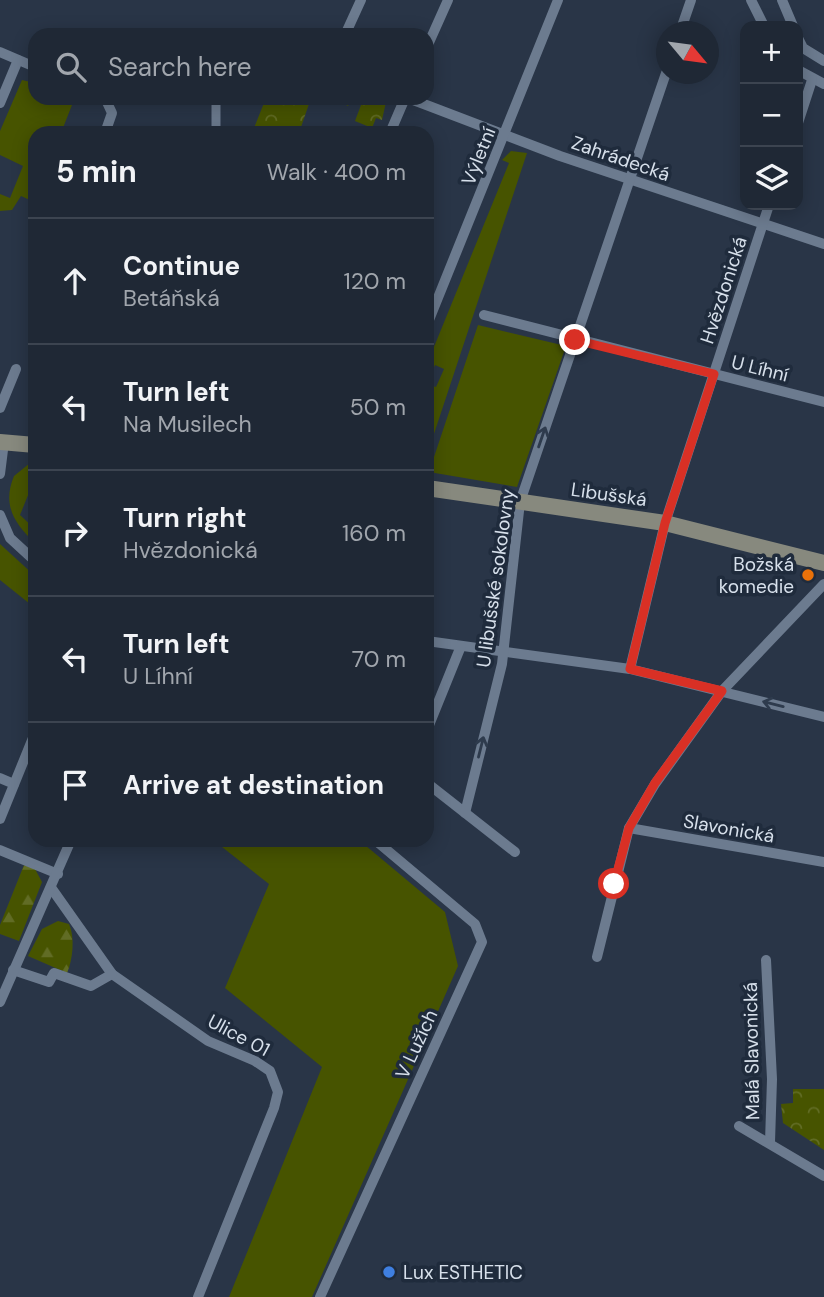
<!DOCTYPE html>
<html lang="en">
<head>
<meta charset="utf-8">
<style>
  :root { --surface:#1f2835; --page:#2c3441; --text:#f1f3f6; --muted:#a1a6ad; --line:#3c4450 }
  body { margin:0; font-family:"DM Sans",sans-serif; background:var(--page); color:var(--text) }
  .controls { position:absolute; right:21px; top:21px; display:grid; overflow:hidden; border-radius:14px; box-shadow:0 4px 18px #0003 }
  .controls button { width:63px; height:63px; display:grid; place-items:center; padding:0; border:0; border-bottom:2px solid var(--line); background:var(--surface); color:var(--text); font:35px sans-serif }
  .compass { position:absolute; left:656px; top:21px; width:63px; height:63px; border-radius:50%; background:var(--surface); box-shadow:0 4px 18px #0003; rotate:119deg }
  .stop { position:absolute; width:21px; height:21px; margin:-16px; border:5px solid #d93025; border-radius:50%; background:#fff }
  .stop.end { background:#d93025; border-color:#fff; box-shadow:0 2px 7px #0008 }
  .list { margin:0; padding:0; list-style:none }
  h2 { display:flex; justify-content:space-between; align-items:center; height:91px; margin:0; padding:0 28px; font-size:30px }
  h2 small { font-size:23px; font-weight:400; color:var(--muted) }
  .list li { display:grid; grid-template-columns:46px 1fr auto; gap:21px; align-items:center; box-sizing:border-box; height:126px; padding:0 28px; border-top:2px solid var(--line) }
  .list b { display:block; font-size:26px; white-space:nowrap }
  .list p { margin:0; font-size:23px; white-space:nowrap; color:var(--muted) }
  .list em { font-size:23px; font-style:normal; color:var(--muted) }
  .icon { flex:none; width:38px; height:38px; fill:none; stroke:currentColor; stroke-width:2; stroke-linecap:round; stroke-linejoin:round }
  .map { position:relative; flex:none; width:824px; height:1297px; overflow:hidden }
  .search { position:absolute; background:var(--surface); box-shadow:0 4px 18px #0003; left:28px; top:28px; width:406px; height:77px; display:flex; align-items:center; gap:18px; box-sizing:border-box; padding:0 24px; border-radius:21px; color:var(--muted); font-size:26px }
  .panel { position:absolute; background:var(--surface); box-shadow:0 4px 18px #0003; left:28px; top:126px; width:406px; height:721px; border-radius:21px }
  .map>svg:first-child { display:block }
  .green { fill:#475400 }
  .forest { fill:url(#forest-firs) }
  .park { fill:url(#park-crowns) }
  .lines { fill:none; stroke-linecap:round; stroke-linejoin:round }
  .pedestrian { stroke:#6c7b8f; stroke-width:9 }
  .minor { stroke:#6c7b8f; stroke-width:10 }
  .secondary { stroke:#87897e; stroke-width:16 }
  .oneway { stroke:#2e3b4d }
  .route { stroke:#d93025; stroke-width:9 }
  .food-dot { fill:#e8710a; stroke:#1f2b3c; stroke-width:2.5 }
  .shop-dot { fill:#3f7fe0; stroke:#1f2b3c; stroke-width:2.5 }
  .labels { text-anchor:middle; stroke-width:7; stroke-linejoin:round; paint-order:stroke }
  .street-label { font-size:19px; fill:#d7e0eb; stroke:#1f2b3c }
  .poi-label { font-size:19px; fill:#d7e0eb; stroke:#1f2b3c; text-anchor:end }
</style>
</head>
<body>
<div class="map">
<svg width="824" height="1297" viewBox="0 0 824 1297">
  <defs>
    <pattern id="forest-firs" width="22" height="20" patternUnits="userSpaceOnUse" patternTransform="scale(1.75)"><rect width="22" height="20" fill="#475400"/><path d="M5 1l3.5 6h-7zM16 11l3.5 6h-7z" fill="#616c25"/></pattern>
    <pattern id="park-crowns" width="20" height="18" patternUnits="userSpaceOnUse" patternTransform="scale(1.75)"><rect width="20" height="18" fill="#475400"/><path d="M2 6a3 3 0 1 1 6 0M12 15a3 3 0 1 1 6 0" fill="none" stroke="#616c25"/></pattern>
  </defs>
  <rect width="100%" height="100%" fill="#293547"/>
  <g class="green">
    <polygon points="22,80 35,83 35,98 68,98 72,105 61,133 35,133 35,199 32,201 21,196 12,210 0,211 0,194 10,198 23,166 0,155 0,131"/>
    <polygon points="511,151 527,153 427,455 430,422 427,421 427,384 436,387 444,369 435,365 430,377 427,364 509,163 502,160"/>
    <polygon points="478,325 566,346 517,487 429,472"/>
    <path d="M35,459V478L20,515L35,529V543C14,523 2,505 14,476Z"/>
    <polygon points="0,544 35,576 35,608 0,580"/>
    <polygon points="219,840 359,840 445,912 458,966 312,1297 229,1297 322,1067 225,988 269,884 217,843"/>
  </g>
  <g class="forest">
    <polygon points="24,865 35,869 42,882 19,941 0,934 0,925"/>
    <path d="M58,921L69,924C75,937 73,959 67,973L28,956L42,929Z"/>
  </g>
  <g class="park">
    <polygon points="266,98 311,98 299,133 252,133"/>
    <polygon points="334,98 376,98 386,102 382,120 376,118 372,128 355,121 361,105 351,100 348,106"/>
    <polygon points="793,1089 824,1089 824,1150 783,1123 781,1104 793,1103"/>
  </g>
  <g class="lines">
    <polyline class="pedestrian" points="216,104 216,133"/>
    <g class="minor">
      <polyline points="751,0 764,26"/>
      <polyline points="782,0 793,26"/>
      <polyline points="680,32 691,0"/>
      <polyline points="345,35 361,0"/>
      <polyline points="798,38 803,48 824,61"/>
      <polyline points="427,47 448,0"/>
      <polyline points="0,52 35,67"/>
      <polyline points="798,70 824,84"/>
      <polyline points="105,98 112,113 105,133"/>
      <polyline points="408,98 560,156 824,244"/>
      <polyline points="0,103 18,60"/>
      <polyline points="798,123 812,80"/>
      <polyline points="390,133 405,98"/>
      <polyline points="484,315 824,402"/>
      <polyline points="427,325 558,0"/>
      <polyline points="0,408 16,369"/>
      <polyline points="0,474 4,442"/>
      <polyline points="0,515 10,538 35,561"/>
      <polyline points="427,641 630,669 824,717"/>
      <polyline points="630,669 665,523 769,205"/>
      <polyline points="427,730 461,646"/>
      <polyline points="0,778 14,784"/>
      <polyline points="427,783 515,852"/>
      <polyline points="465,813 502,664 520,502 666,73"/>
      <polyline points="0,819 35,733"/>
      <polyline points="629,828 824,862"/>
      <polyline points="0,850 58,874"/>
      <polyline points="52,889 112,974 208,1041 255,1061 270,1071 278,1092 274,1108 198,1297"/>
      <polyline points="597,957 629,828 655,784 722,691 824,584"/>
      <polyline points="766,960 772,1079 770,1142"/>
      <polyline points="13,970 49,982 54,973 91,986 112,974"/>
      <polyline points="0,1002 71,840"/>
      <polyline points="739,1126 824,1176"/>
      <polyline points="320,1297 482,942 475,924 375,840"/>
    </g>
    <g class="secondary">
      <polyline points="0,442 35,445"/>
      <polyline points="427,488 665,523 824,563"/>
    </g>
  </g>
  <defs><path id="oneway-shaft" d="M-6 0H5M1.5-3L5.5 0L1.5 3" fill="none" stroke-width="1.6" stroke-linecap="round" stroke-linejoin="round" transform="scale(1.75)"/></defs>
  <g class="oneway">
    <use href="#oneway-shaft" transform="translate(542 437) rotate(-71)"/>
    <use href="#oneway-shaft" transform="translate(773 704) rotate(-166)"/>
    <use href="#oneway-shaft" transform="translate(481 747) rotate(-76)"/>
  </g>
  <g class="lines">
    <polyline class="route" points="575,340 714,374 665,523 630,669 722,691 655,783 629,828 614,884"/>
  </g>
  <circle class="food-dot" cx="808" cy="575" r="7"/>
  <circle class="shop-dot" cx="389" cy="1272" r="7"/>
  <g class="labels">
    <g class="street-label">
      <text transform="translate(478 156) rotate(-68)" y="7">Výletní</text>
      <text transform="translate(621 158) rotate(19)" y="7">Zahrádecká</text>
      <text transform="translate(723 290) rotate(-72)" y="7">Hvězdonická</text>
      <text transform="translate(760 368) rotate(14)" y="7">U Líhní</text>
      <text transform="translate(609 494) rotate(8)" y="7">Libušská</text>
      <text transform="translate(495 578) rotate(-82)" y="7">U libušské sokolovny</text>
      <text transform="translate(729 828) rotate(10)" y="7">Slavonická</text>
      <text transform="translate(239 1035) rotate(28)" y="7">Ulice 01</text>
      <text transform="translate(416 1044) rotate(-65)" y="7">V Lužích</text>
      <text transform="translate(751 1051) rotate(-91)" y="7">Malá Slavonická</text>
    </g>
    <g class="poi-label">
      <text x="794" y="571">Božská<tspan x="794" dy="22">komedie</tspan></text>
      <text x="403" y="1279" text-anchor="start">Lux ESTHETIC</text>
    </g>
  </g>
</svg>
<div class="controls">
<button>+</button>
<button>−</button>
<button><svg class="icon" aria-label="layers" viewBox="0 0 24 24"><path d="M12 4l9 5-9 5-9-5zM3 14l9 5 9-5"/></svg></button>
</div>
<svg class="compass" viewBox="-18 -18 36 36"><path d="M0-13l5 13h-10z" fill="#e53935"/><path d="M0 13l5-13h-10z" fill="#a1a6ad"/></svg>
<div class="stop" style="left:614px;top:884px"></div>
<div class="stop end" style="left:575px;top:340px"></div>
<div class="search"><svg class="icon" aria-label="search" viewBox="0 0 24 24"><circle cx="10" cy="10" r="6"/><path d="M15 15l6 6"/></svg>Search here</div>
<section class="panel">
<h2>5 min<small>Walk · 400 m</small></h2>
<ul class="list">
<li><svg class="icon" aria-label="ahead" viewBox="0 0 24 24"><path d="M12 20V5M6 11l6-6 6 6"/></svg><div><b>Continue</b><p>Betáňská</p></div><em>120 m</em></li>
<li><svg class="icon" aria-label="left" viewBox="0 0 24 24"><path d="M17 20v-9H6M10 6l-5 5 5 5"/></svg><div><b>Turn left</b><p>Na Musilech</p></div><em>50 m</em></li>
<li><svg class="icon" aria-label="right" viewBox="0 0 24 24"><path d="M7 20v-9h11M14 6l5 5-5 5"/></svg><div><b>Turn right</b><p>Hvězdonická</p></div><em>160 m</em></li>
<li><svg class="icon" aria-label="left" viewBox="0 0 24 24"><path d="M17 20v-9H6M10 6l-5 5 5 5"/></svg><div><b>Turn left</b><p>U Líhní</p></div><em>70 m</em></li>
<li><svg class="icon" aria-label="arrive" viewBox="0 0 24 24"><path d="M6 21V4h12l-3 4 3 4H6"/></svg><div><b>Arrive at destination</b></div></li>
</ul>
</section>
</div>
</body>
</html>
